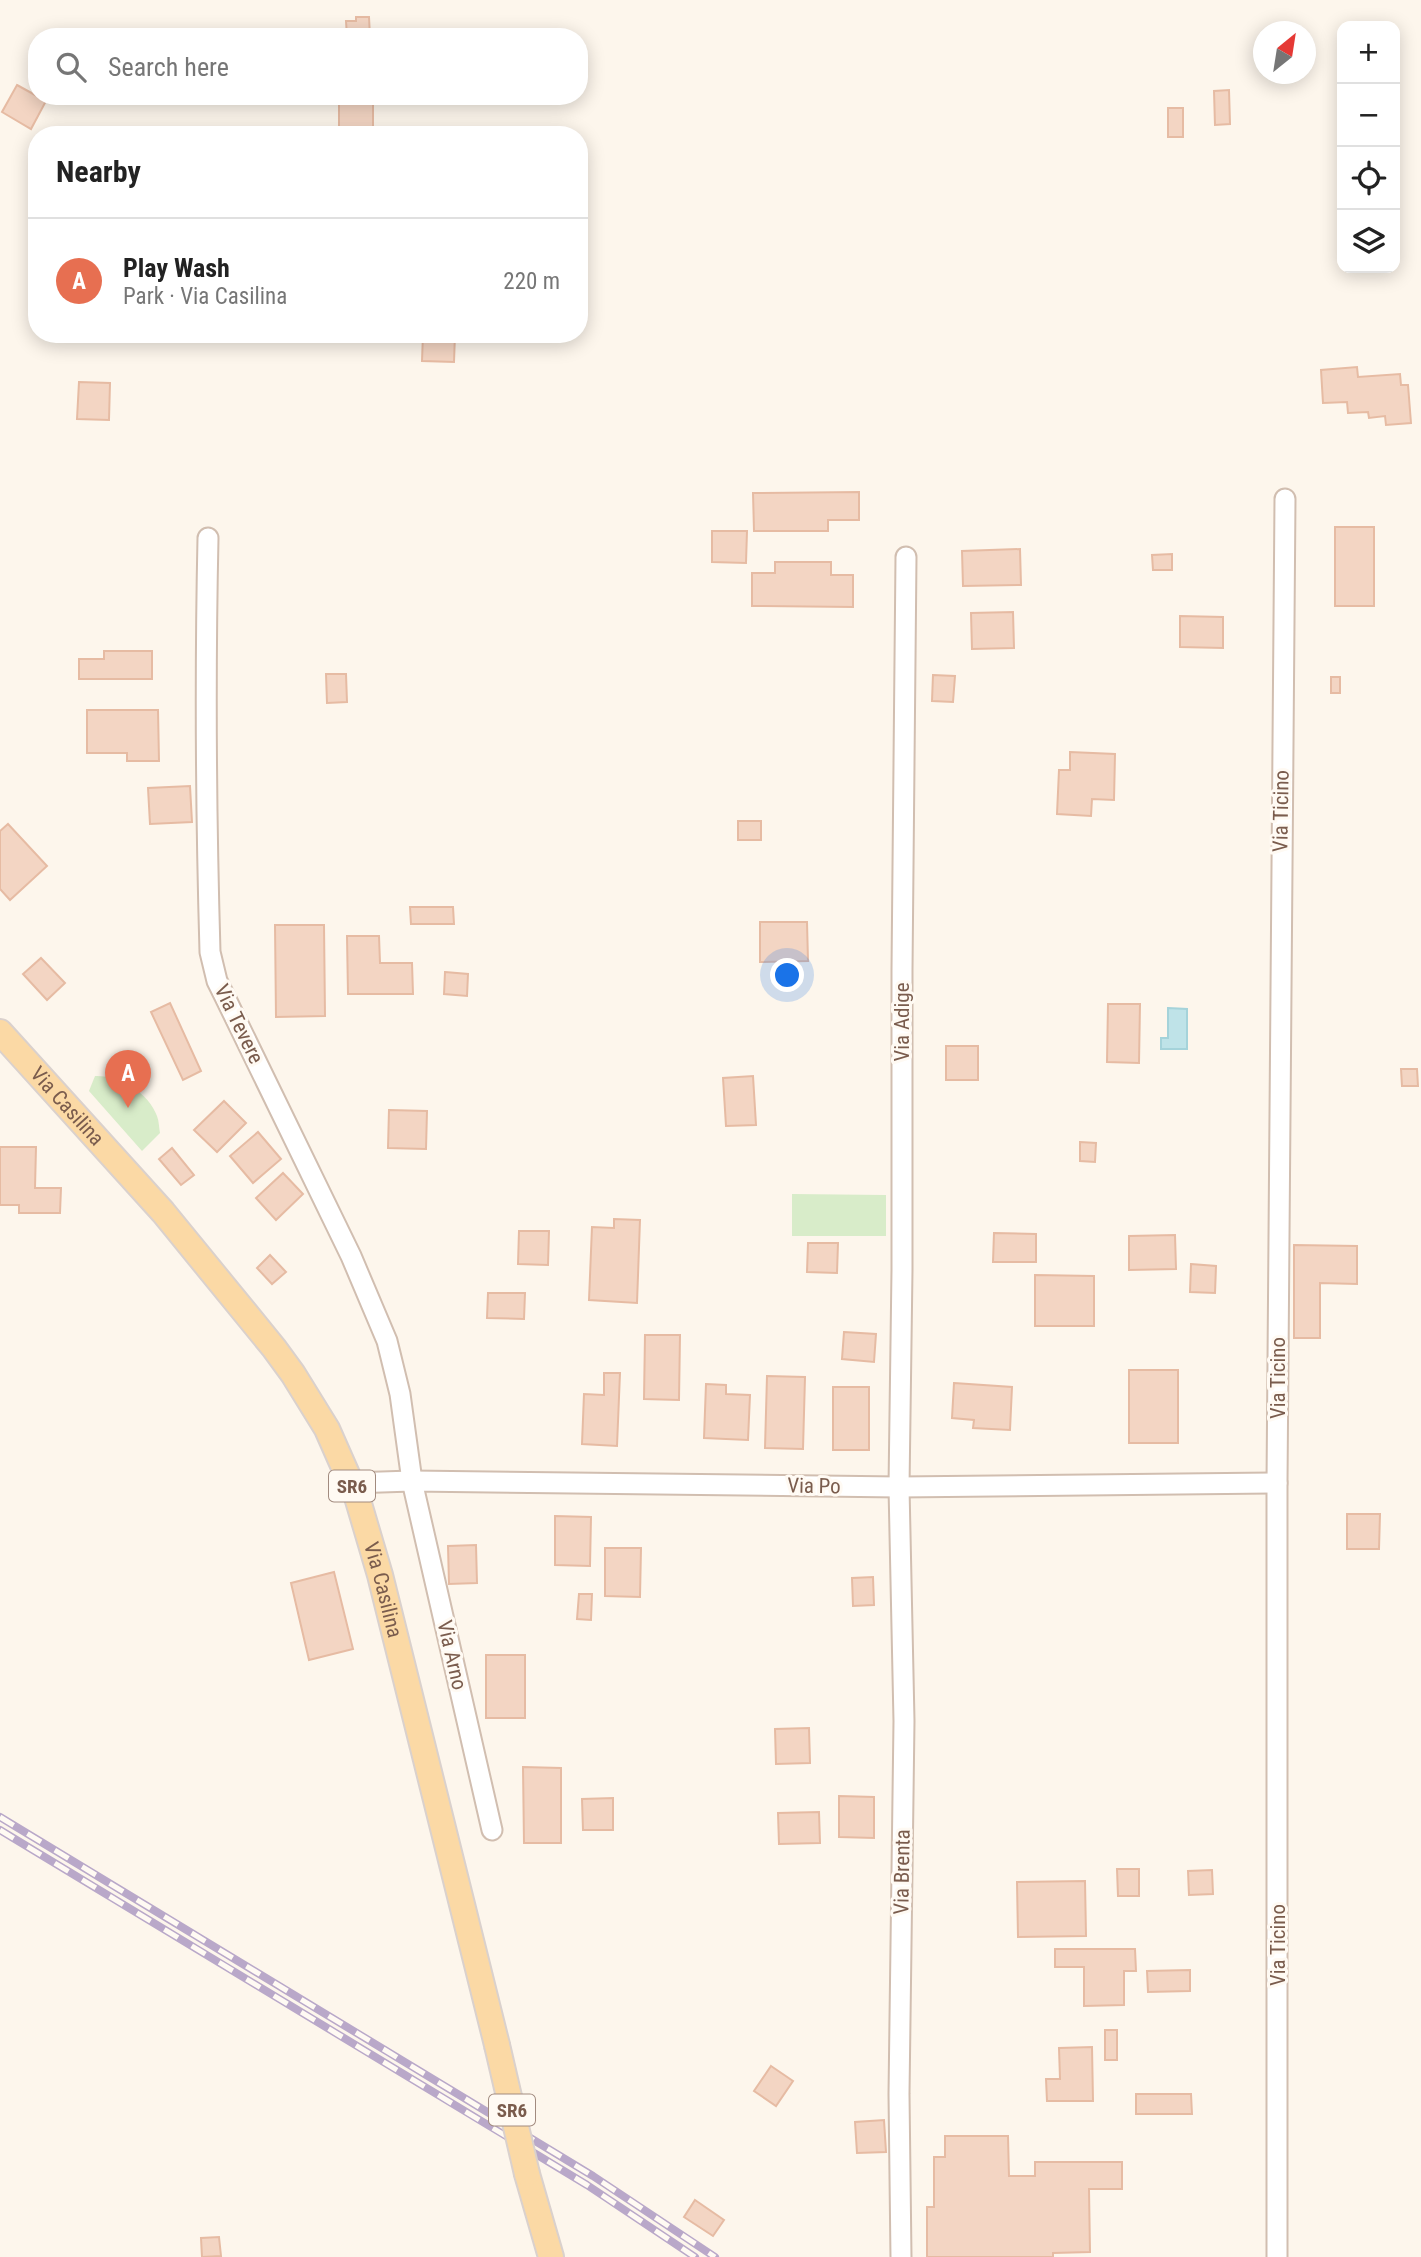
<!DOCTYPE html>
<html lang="en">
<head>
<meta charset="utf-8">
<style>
  :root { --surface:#fff; --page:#f6f6f6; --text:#222; --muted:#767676; --line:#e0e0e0; --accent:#e76f51 }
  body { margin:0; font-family:"Roboto Condensed",sans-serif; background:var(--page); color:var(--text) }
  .controls { position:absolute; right:21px; top:21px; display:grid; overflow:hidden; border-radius:14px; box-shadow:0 4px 18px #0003 }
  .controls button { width:63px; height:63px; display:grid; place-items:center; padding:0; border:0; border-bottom:2px solid var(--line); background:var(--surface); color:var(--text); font:35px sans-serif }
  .compass { position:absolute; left:1253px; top:21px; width:63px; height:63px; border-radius:50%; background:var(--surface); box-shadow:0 4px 18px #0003; rotate:30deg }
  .you { position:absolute; left:788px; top:976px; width:24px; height:24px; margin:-18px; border:5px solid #fff; border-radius:50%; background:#1a73e8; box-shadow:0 0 0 10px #1a73e833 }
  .badge { display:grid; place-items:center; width:46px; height:46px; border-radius:50%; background:var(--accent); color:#fff; font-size:23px; font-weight:700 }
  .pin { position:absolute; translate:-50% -58px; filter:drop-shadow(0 2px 4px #0008) }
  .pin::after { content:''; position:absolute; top:37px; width:24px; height:21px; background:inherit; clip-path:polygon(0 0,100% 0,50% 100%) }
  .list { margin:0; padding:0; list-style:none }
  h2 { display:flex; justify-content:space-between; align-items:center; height:91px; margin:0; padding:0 28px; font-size:30px }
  h2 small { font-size:23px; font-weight:400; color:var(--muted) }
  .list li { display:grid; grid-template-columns:46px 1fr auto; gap:21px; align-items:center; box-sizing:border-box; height:126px; padding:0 28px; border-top:2px solid var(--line) }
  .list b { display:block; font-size:26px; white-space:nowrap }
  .list p { margin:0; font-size:23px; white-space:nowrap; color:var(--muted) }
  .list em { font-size:23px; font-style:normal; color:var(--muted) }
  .icon { flex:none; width:38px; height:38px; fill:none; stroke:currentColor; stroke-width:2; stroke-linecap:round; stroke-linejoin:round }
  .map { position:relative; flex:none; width:1421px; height:2257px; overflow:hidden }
  .search { position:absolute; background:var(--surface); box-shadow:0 4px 18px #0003; left:28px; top:28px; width:560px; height:77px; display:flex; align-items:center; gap:18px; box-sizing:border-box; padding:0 24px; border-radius:28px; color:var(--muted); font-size:26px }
  .panel { position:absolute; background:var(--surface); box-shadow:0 4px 18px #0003; left:28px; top:126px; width:560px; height:217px; border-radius:28px }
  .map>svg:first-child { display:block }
  .green { fill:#d8ecc9 }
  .water { fill:#bfe3e8; stroke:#a5d3da; stroke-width:2 }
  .building { fill:#f3d5c3; stroke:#e6bba3; stroke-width:2 }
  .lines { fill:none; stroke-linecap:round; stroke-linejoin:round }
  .minor-casing { stroke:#d1beb0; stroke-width:23 }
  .major-casing { stroke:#dad1cd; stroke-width:28 }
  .minor { stroke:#fff; stroke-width:19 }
  .major { stroke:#fbd9a5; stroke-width:24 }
  .rail-casing { stroke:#b9a8c9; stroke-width:8 }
  .rail { stroke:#fffaf3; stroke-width:5; stroke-dasharray:16; stroke-linecap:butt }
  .major-bridge-casing { stroke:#dad1cd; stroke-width:28; stroke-linecap:butt }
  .major-bridge { stroke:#fbd9a5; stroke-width:24 }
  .labels { text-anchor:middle; stroke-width:6; stroke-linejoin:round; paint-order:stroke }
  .shield { fill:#fffaf3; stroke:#a28b7f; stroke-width:2 }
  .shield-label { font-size:19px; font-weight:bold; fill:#7a5c4d }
  .street-label { font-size:21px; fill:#7a5c4d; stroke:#fffaf3 }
</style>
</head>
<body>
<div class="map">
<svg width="1421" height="2257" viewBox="0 0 1421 2257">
  <rect width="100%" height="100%" fill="#fdf6ec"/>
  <g class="green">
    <path d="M95,1076C119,1075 149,1093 157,1116C159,1121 159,1128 160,1133L142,1151L89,1091Z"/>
    <polygon points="792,1194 886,1195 886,1236 792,1236"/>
  </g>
  <polygon class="water" points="1168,1008 1187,1009 1187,1049 1161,1049 1161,1038 1168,1038"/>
  <g class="building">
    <polygon points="356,17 369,17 370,37 347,37 346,21 356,21"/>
    <polygon points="17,85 46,101 31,129 2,112"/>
    <polygon points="1229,90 1230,124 1215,125 1214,91"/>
    <polygon points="339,103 373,104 373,135 339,135"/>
    <rect x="1168" y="108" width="15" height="29"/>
    <polygon points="423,334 455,334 454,362 422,361"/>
    <polygon points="1357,367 1358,377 1400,374 1401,385 1408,385 1411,423 1386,425 1385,416 1369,418 1368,412 1348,413 1347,402 1323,403 1321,370"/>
    <polygon points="79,382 110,383 109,420 77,419"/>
    <polygon points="859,492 859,520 828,520 828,531 754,531 753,493"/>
    <rect x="1335" y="527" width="39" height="79"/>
    <polygon points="712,531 747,531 746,563 712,562"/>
    <polygon points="1020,549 1021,585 963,586 962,551"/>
    <polygon points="1172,554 1172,570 1153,570 1152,555"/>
    <polygon points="775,562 831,562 831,575 853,575 853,607 752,606 752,573 775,573"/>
    <polygon points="1013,612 1014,648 972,649 971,613"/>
    <polygon points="1180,616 1223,617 1223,648 1180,647"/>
    <polygon points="104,651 152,651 152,679 79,679 79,659 104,659"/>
    <polygon points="326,674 346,674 347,702 327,703"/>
    <polygon points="933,675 955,676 953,702 932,701"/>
    <rect x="1331" y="677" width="9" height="16"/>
    <polygon points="87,710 158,710 159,761 127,761 127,753 87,753"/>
    <polygon points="1070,752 1115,754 1114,800 1092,799 1091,816 1057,814 1059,770 1070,770"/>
    <polygon points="190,786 192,822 150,824 148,788"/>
    <rect x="738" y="821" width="23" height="19"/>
    <polygon points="8,824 47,866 10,900 0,889 0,831"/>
    <polygon points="410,907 453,907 454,924 411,924"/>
    <polygon points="760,922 807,922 808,961 760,962"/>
    <polygon points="275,925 324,925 325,1016 276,1017"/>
    <polygon points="347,936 379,936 380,963 412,963 413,994 348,994"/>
    <polygon points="41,958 65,983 47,1000 23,974"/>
    <polygon points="445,972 468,974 467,996 444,994"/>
    <polygon points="170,1003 201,1071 183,1080 151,1012"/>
    <polygon points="1108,1004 1140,1004 1139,1063 1107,1062"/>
    <rect x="946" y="1046" width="32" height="34"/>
    <polygon points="1401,1069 1417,1069 1418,1086 1402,1086"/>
    <polygon points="753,1076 756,1125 726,1126 723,1078"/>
    <polygon points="224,1101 246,1123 217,1152 194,1130"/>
    <polygon points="389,1110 427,1111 426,1149 388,1148"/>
    <polygon points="258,1132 281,1159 253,1183 230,1156"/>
    <polygon points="1080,1142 1096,1143 1095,1162 1080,1161"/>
    <polygon points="0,1147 36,1147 35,1188 61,1188 60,1213 19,1213 19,1205 0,1205"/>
    <polygon points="172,1148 194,1175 181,1185 159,1159"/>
    <polygon points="283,1173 303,1194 276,1220 256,1198"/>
    <polygon points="614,1219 640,1220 637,1303 589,1300 592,1227 614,1228"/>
    <polygon points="519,1231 549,1231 548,1265 518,1264"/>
    <polygon points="994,1233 1036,1234 1036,1262 993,1262"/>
    <polygon points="1175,1235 1176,1269 1129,1270 1129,1236"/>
    <polygon points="808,1243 838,1243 837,1273 807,1272"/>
    <polygon points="1294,1245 1357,1246 1357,1284 1320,1283 1320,1338 1294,1338"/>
    <polygon points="270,1255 286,1272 272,1284 257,1268"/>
    <polygon points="1191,1264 1216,1266 1215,1293 1190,1292"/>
    <polygon points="1035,1275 1094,1276 1094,1326 1035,1326"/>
    <polygon points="488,1293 525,1293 524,1319 487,1318"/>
    <polygon points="844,1332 876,1334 874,1362 842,1359"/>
    <polygon points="645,1335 680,1335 679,1400 644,1399"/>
    <rect x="1129" y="1370" width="49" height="73"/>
    <polygon points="604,1373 620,1373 617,1446 582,1444 584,1394 604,1395"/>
    <polygon points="767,1376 805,1377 803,1449 765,1448"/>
    <polygon points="954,1383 1012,1387 1010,1430 973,1428 974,1420 952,1418"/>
    <polygon points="706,1384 726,1385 726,1394 750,1395 748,1440 704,1438"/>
    <rect x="833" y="1387" width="36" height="63"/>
    <polygon points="1347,1514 1380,1514 1379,1549 1347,1549"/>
    <polygon points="555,1516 591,1517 590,1566 555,1565"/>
    <polygon points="476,1545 477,1583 449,1584 448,1546"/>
    <polygon points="605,1548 641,1548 640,1597 605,1596"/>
    <polygon points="334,1572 353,1649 309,1660 291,1583"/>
    <polygon points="873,1577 874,1605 853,1606 852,1578"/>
    <polygon points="579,1594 592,1594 591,1620 577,1619"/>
    <rect x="486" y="1655" width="39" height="63"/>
    <polygon points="809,1728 810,1763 776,1764 775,1729"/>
    <polygon points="523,1767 561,1768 561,1843 524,1843"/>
    <polygon points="839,1796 874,1797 874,1838 839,1837"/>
    <polygon points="613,1798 613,1830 583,1830 582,1799"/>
    <polygon points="819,1812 820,1843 779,1844 778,1813"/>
    <polygon points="1117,1869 1139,1869 1139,1896 1118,1896"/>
    <polygon points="1212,1870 1213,1894 1189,1895 1188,1871"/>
    <polygon points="1085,1881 1086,1936 1018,1937 1017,1882"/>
    <polygon points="1055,1949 1135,1949 1136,1971 1124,1971 1124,2005 1084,2006 1084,1967 1055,1967"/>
    <polygon points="1190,1970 1190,1991 1148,1992 1147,1971"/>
    <rect x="1105" y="2030" width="12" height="30"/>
    <polygon points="1092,2047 1093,2101 1047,2101 1046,2079 1060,2079 1059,2048"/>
    <polygon points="771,2066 793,2081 776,2106 754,2091"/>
    <polygon points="1136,2094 1191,2094 1192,2114 1136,2114"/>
    <polygon points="884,2120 886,2152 857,2153 855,2122"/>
    <polygon points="945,2136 1008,2136 1009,2176 1035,2176 1035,2162 1122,2162 1122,2189 1089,2189 1090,2252 1053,2253 1053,2257 927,2257 927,2207 934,2207 934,2157 945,2157"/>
    <polygon points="695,2200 724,2220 713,2236 684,2217"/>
    <polygon points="219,2237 221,2256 202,2257 201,2238"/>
  </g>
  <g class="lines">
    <defs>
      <g id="minor">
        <path d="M208,538C205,676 206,814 210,952L217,981L224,995L351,1256L387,1341L400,1394L412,1481L492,1830"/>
        <polyline points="351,1483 412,1481 899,1487 1277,1483"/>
        <polyline points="901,2257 899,2094 904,1721 899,1487 902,1270 902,970 906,557"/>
        <polyline points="1277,2257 1277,1483 1285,499"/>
      </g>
      <g id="major">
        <path id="s1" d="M0,1032L163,1212L274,1348L293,1374L327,1429L357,1497L380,1575L497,2045"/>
        <polyline points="527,2174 551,2257"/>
      </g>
    </defs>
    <use href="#minor" class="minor-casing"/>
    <use href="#major" class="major-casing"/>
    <use href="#minor" class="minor"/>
    <use href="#major" class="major"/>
    <defs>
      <g id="rail">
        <polyline points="0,1817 593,2176 715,2257"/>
        <polyline points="0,1830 587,2185 695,2257"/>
      </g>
    </defs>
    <use href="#rail" class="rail-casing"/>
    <use href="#rail" class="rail"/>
    <defs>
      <polyline id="major-bridge" points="497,2045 527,2174"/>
    </defs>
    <use href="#major-bridge" class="major-bridge-casing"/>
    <use href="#major-bridge" class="major-bridge"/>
  </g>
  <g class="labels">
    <g class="shield">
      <rect x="329" y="1470.5" width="46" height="31" rx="5"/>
      <rect x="489" y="2094.5" width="46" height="31" rx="5"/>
    </g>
    <g class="shield-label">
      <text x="352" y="1493">SR6</text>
      <text x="512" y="2117">SR6</text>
    </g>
    <g class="street-label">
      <text transform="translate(1281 811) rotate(-89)" y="7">Via Ticino</text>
      <text transform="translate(902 1022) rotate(-90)" y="7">Via Adige</text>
      <text transform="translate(239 1024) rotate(64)" y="7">Via Tevere</text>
      <text dy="7" stroke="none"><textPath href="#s1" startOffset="100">Via Casilina</textPath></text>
      <text transform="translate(1278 1378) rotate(-90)" y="7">Via Ticino</text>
      <text transform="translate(814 1486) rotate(1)" y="7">Via Po</text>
      <text dy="7" stroke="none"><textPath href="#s1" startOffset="686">Via Casilina</textPath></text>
      <text transform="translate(452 1655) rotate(77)" y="7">Via Arno</text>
      <text transform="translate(902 1872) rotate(-89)" y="7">Via Brenta</text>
      <text transform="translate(1278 1945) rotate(-90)" y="7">Via Ticino</text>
    </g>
  </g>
</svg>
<div class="controls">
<button>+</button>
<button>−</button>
<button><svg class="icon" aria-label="locate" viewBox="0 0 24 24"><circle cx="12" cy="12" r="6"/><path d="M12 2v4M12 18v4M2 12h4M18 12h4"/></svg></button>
<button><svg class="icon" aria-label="layers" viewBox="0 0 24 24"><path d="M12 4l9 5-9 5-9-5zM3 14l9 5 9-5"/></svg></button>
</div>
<svg class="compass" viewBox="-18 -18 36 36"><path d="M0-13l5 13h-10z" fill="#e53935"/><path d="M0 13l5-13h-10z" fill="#767676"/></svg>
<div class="you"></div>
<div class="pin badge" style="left:128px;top:1108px">A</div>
<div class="search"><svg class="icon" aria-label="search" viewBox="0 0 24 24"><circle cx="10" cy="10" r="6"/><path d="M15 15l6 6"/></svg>Search here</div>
<section class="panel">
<h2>Nearby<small></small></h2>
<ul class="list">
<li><span class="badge">A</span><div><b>Play Wash</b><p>Park · Via Casilina</p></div><em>220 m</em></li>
</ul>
</section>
</div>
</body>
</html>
